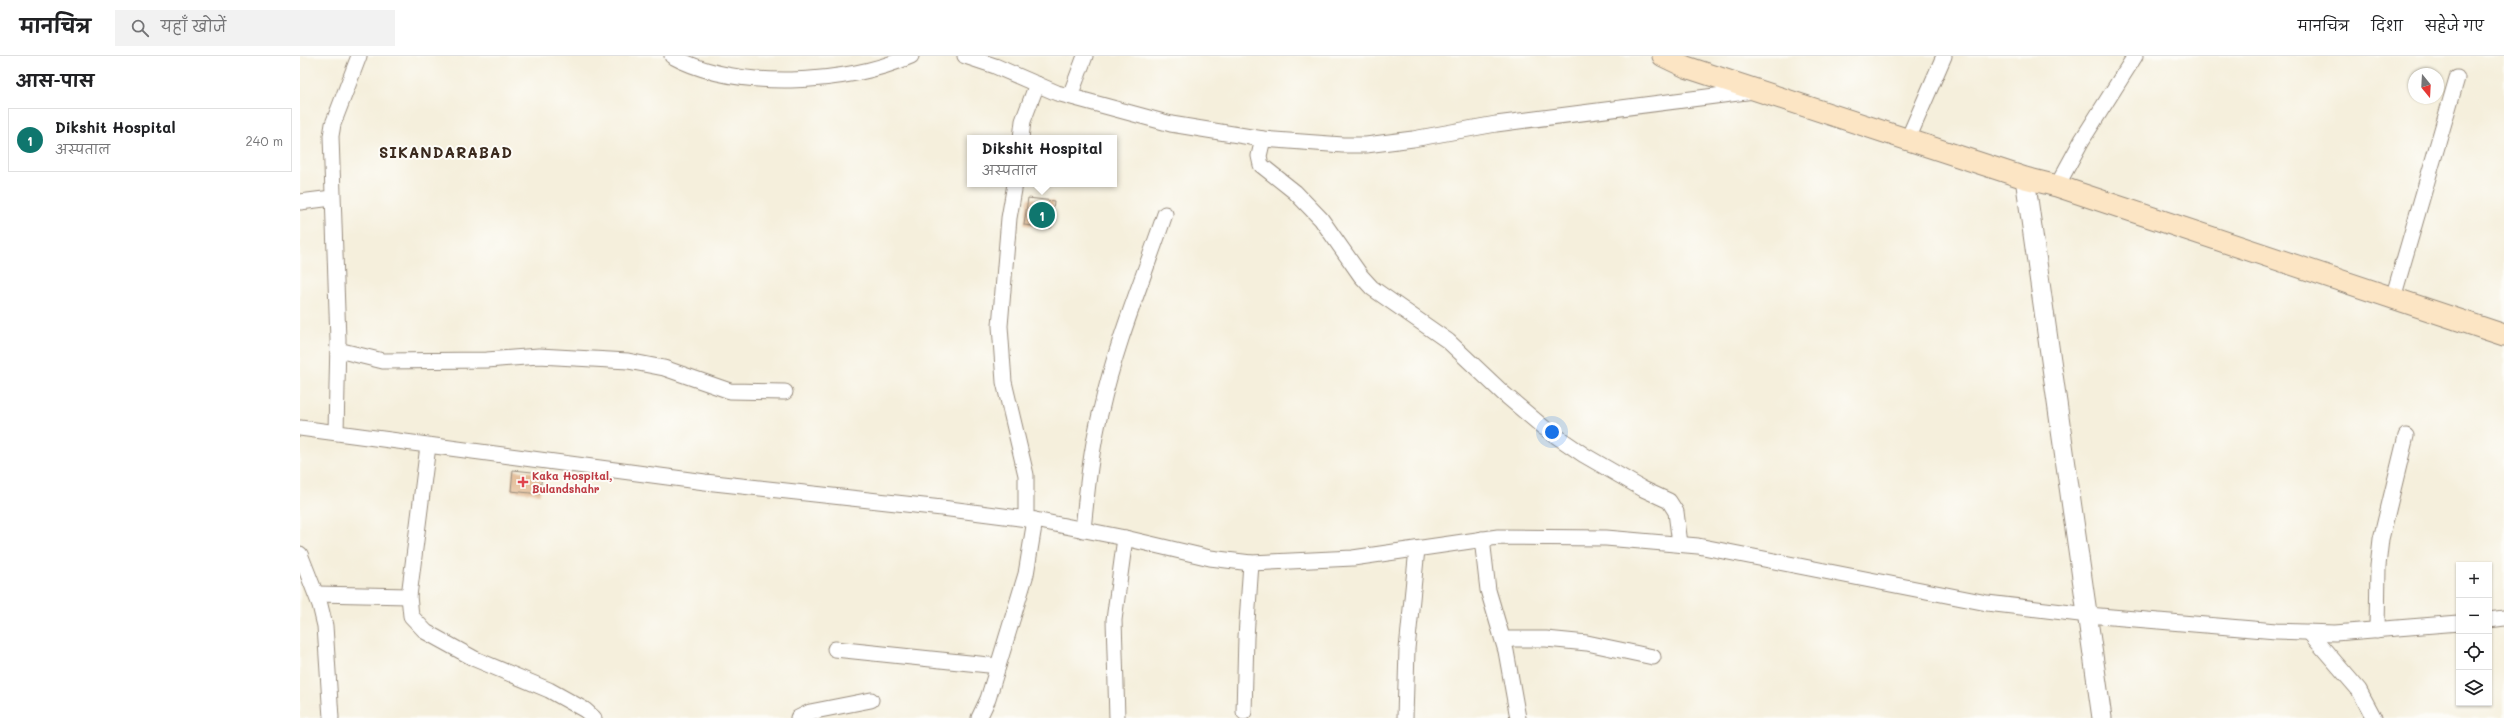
<!DOCTYPE html>
<html lang="hi">
<head>
<meta charset="utf-8">
<style>
  :root { --surface:#fff; --page:#f2f2f2; --text:#202124; --muted:#757577; --line:#e0e0e0; --accent:#0f766e }
  body { margin:0; font-family:Mali,"Playpen Sans Deva",sans-serif; background:var(--page); color:var(--text) }
  .controls { position:absolute; right:12px; bottom:12px; display:grid; overflow:hidden; border-radius:0px; box-shadow:0 1px 3px #0004 }
  .controls button { width:36px; height:36px; display:grid; place-items:center; padding:0; border:0; border-bottom:1px solid var(--line); background:var(--surface); color:var(--text); font:20px sans-serif }
  .compass { position:absolute; left:2108px; top:12px; width:36px; height:36px; border-radius:50%; background:var(--surface); box-shadow:0 1px 3px #0004; rotate:162deg }
  .you { position:absolute; left:1252px; top:376px; width:14px; height:14px; margin:-10px; border:3px solid #fff; border-radius:50%; background:#1a73e8; box-shadow:0 0 0 6px #1a73e833 }
  .badge { display:grid; place-items:center; width:26px; height:26px; border-radius:50%; background:var(--accent); color:#fff; font-size:13px; font-weight:700 }
  .pin { position:absolute; translate:-50% -50%; border:2px solid #fff; box-shadow:0 1px 4px #0006 }
  .popup { position:absolute; left:667px; top:79px; width:150px; height:52px; box-sizing:border-box; display:grid; place-content:center; border-radius:0px; background:var(--surface); filter:drop-shadow(0 1px 3px #0005); font-size:13px; white-space:nowrap; color:var(--muted) }
  .popup b { font-size:15px; color:var(--text) }
  .popup::after { content:''; position:absolute; left:50%; top:100%; margin-left:-8px; border:8px solid transparent; border-top-color:var(--surface) }
  .list { margin:0; padding:0; list-style:none }
  h2 { display:flex; justify-content:space-between; align-items:center; height:52px; margin:0; padding:0 16px; font-size:17px }
  h2 small { font-size:13px; font-weight:400; color:var(--muted) }
  .list li { display:grid; grid-template-columns:26px 1fr auto; gap:12px; align-items:center; box-sizing:border-box; height:64px; margin:0 8px 8px; padding:0 8px; border:1px solid var(--line); border-radius:0px }
  .list b { display:block; font-size:15px; white-space:nowrap }
  .list p { margin:0; font-size:13px; white-space:nowrap; color:var(--muted) }
  .list em { font-size:13px; font-style:normal; color:var(--muted) }
  .icon { flex:none; width:22px; height:22px; fill:none; stroke:currentColor; stroke-width:2; stroke-linecap:round; stroke-linejoin:round }
  .map { position:relative; flex:none; width:2204px; height:662px; overflow:hidden }
  header { display:flex; align-items:center; gap:24px; box-sizing:border-box; height:56px; padding:0 20px; background:var(--surface); border-bottom:1px solid var(--line) }
  header strong { font-size:19px }
  nav { display:flex; gap:22px; margin-inline-start:auto; font-size:14px }
  .search { width:280px; height:36px; background:var(--page); display:flex; align-items:center; gap:10px; box-sizing:border-box; padding:0 14px; border-radius:0px; color:var(--muted); font-size:15px }
  main { display:flex }
  aside { flex:1; background:var(--surface) }
  .map>svg:first-child { display:block }
  .building { fill:#e1b78f }
  .lines { fill:none; stroke-linecap:round; stroke-linejoin:round }
  .minor-casing { stroke:#988c7d; stroke-width:17 }
  .tertiary-casing { stroke:#988c7d; stroke-width:21 }
  .secondary-casing { stroke:#988c7d; stroke-width:23 }
  .minor { stroke:#fff; stroke-width:15 }
  .tertiary { stroke:#fff; stroke-width:19 }
  .secondary { stroke:#fce5c4; stroke-width:21 }
  .health-dot { fill:#e0444e; stroke:#fdfcf7; stroke-width:1.5 }
  .labels { text-anchor:middle; stroke-width:4; stroke-linejoin:round; paint-order:stroke }
  .health-label { font-size:11px; font-weight:bold; fill:#be3a42; stroke:#fdfcf7; text-anchor:start }
  .district-label { font-size:15px; font-weight:bold; letter-spacing:1px; fill:#3b2a1e; stroke:#fdfcf7 }
</style>
</head>
<body>
<header>
<strong>मानचित्र</strong>
<div class="search"><svg class="icon" aria-label="search" viewBox="0 0 24 24"><circle cx="10" cy="10" r="6"/><path d="M15 15l6 6"/></svg>यहाँ खोजें</div>
<nav><a>मानचित्र</a><a>दिशा</a><a>सहेजे गए</a></nav>
</header>
<main>
<aside>
<h2>आस-पास<small></small></h2>
<ul class="list">
<li><span class="badge">1</span><div><b>Dikshit Hospital</b><p>अस्पताल</p></div><em>240 m</em></li>
</ul>
</aside>
<div class="map">
<svg width="2204" height="662" viewBox="0 0 2204 662">
  <rect width="100%" height="100%" fill="#fdfcf7"/>
  <filter id="ink" filterUnits="userSpaceOnUse"><feTurbulence type="fractalNoise" baseFrequency=".025" numOctaves="2"/><feDisplacementMap in="SourceGraphic" scale="8" xChannelSelector="R" yChannelSelector="G"/><feConvolveMatrix kernelMatrix="1 2 1 2 8 2 1 2 1" color-interpolation-filters="sRGB"/></filter>
  <filter id="wash" filterUnits="userSpaceOnUse"><feTurbulence type="fractalNoise" baseFrequency=".012" numOctaves="4" result="noise"/><feDisplacementMap in="SourceGraphic" scale="16" xChannelSelector="R" yChannelSelector="G"/><feGaussianBlur stdDeviation="0.9" result="paint"/><feColorMatrix in="noise" values="0 0 0 0 0 0 0 0 0 0 0 0 0 0 0 0 0 1.4 0 .05"/><feComposite in="paint" operator="in"/></filter>
  <g filter="url(#wash)">
    <rect width="100%" height="100%" fill="#f5efdc"/>
    <g id="blocks">
      <g class="building">
        <polygon points="728,142 754,145 751,172 724,169"/>
        <polygon points="213,414 242,417 240,438 211,435"/>
      </g>
    </g>
  </g>
  <g filter="url(#ink)">
    <use href="#blocks" fill-opacity="0" stroke="#988c7d" stroke-width="1"/>
    <g class="lines">
      <defs>
        <g id="minor">
          <path d="M372,0C436,35 546,29 611,0"/>
          <polyline points="665,0 695,10 757,37 871,68 963,83 1043,89 1066,89 1113,83 1196,68 1454,35"/>
          <polyline points="770,40 785,0"/>
          <polyline points="721,82 723,65 737,28"/>
          <polyline points="963,83 959,100 961,109 995,136 1021,163 1061,220 1072,232 1148,285 1203,337 1243,371 1284,399 1343,433 1369,445 1376,456 1380,488"/>
          <polyline points="1608,83 1644,0"/>
          <polyline points="715,128 709,162 700,270 704,326 726,419 726,463"/>
          <polyline points="1757,130 1782,84 1835,0"/>
          <polyline points="0,146 32,142"/>
          <polyline points="2093,242 2157,22"/>
          <polyline points="38,294 83,305 187,304 239,300 328,305 364,312 430,335 485,336"/>
          <polyline points="0,372 405,426 642,452 735,464 825,482 910,502 951,507 1053,502 1198,481 1306,482 1398,490 1687,547 1788,559 1976,575 2035,577 2159,567"/>
          <polyline points="36,376 38,284 31,80 33,68 59,0"/>
          <polyline points="128,390 109,540 111,560 126,576 175,603 249,634 285,654 294,662"/>
          <path d="M783,474C787,433 791,393 801,354C816,287 843,223 865,158"/>
          <polyline points="1182,483 1188,534 1206,595 1218,662"/>
          <polyline points="0,498 20,549 25,570 31,662"/>
          <polyline points="16,538 109,540"/>
          <polyline points="2189,564 2204,562"/>
          <polyline points="2077,574 2078,510 2081,483 2106,380"/>
          <polyline points="2009,576 2059,634 2074,662"/>
          <polyline points="1203,583 1246,583 1287,587 1353,601"/>
          <polyline points="535,593 698,610"/>
          <polyline points="944,656 946,581 951,507"/>
          <polyline points="498,662 510,656 571,644"/>
          <polyline points="679,662 688,643 726,518 735,464"/>
          <polyline points="817,662 814,564 825,482"/>
          <polyline points="1105,662 1107,593 1117,493"/>
        </g>
        <polyline id="tertiary" points="1725,122 1802,662"/>
        <polyline id="secondary" points="1363,0 1386,11 1725,122 1757,130 2204,279"/>
      </defs>
      <use href="#minor" class="minor-casing"/>
      <use href="#tertiary" class="tertiary-casing"/>
      <use href="#secondary" class="secondary-casing"/>
      <use href="#minor" class="minor"/>
      <use href="#tertiary" class="tertiary"/>
      <use href="#secondary" class="secondary"/>
    </g>
  </g>
  <path class="health-dot" d="M221 420h4v4h4v4h-4v4h-4v-4h-4v-4h4z"/>
  <g class="labels">
    <g class="health-label">
      <text x="232" y="424">Kaka Hospital,<tspan x="232" dy="13">Bulandshahr</tspan></text>
    </g>
    <g class="district-label">
      <text x="146" y="102">SIKANDARABAD</text>
    </g>
  </g>
</svg>
<div class="controls">
<button>+</button>
<button>−</button>
<button><svg class="icon" aria-label="locate" viewBox="0 0 24 24"><circle cx="12" cy="12" r="6"/><path d="M12 2v4M12 18v4M2 12h4M18 12h4"/></svg></button>
<button><svg class="icon" aria-label="layers" viewBox="0 0 24 24"><path d="M12 4l9 5-9 5-9-5zM3 14l9 5 9-5"/></svg></button>
</div>
<svg class="compass" viewBox="-18 -18 36 36"><path d="M0-13l5 13h-10z" fill="#e53935"/><path d="M0 13l5-13h-10z" fill="#757577"/></svg>
<div class="you"></div>
<div class="pin badge" style="left:742px;top:159px">1</div>
<div class="popup"><b>Dikshit Hospital</b>अस्पताल</div>
</div>
</main>
</body>
</html>
